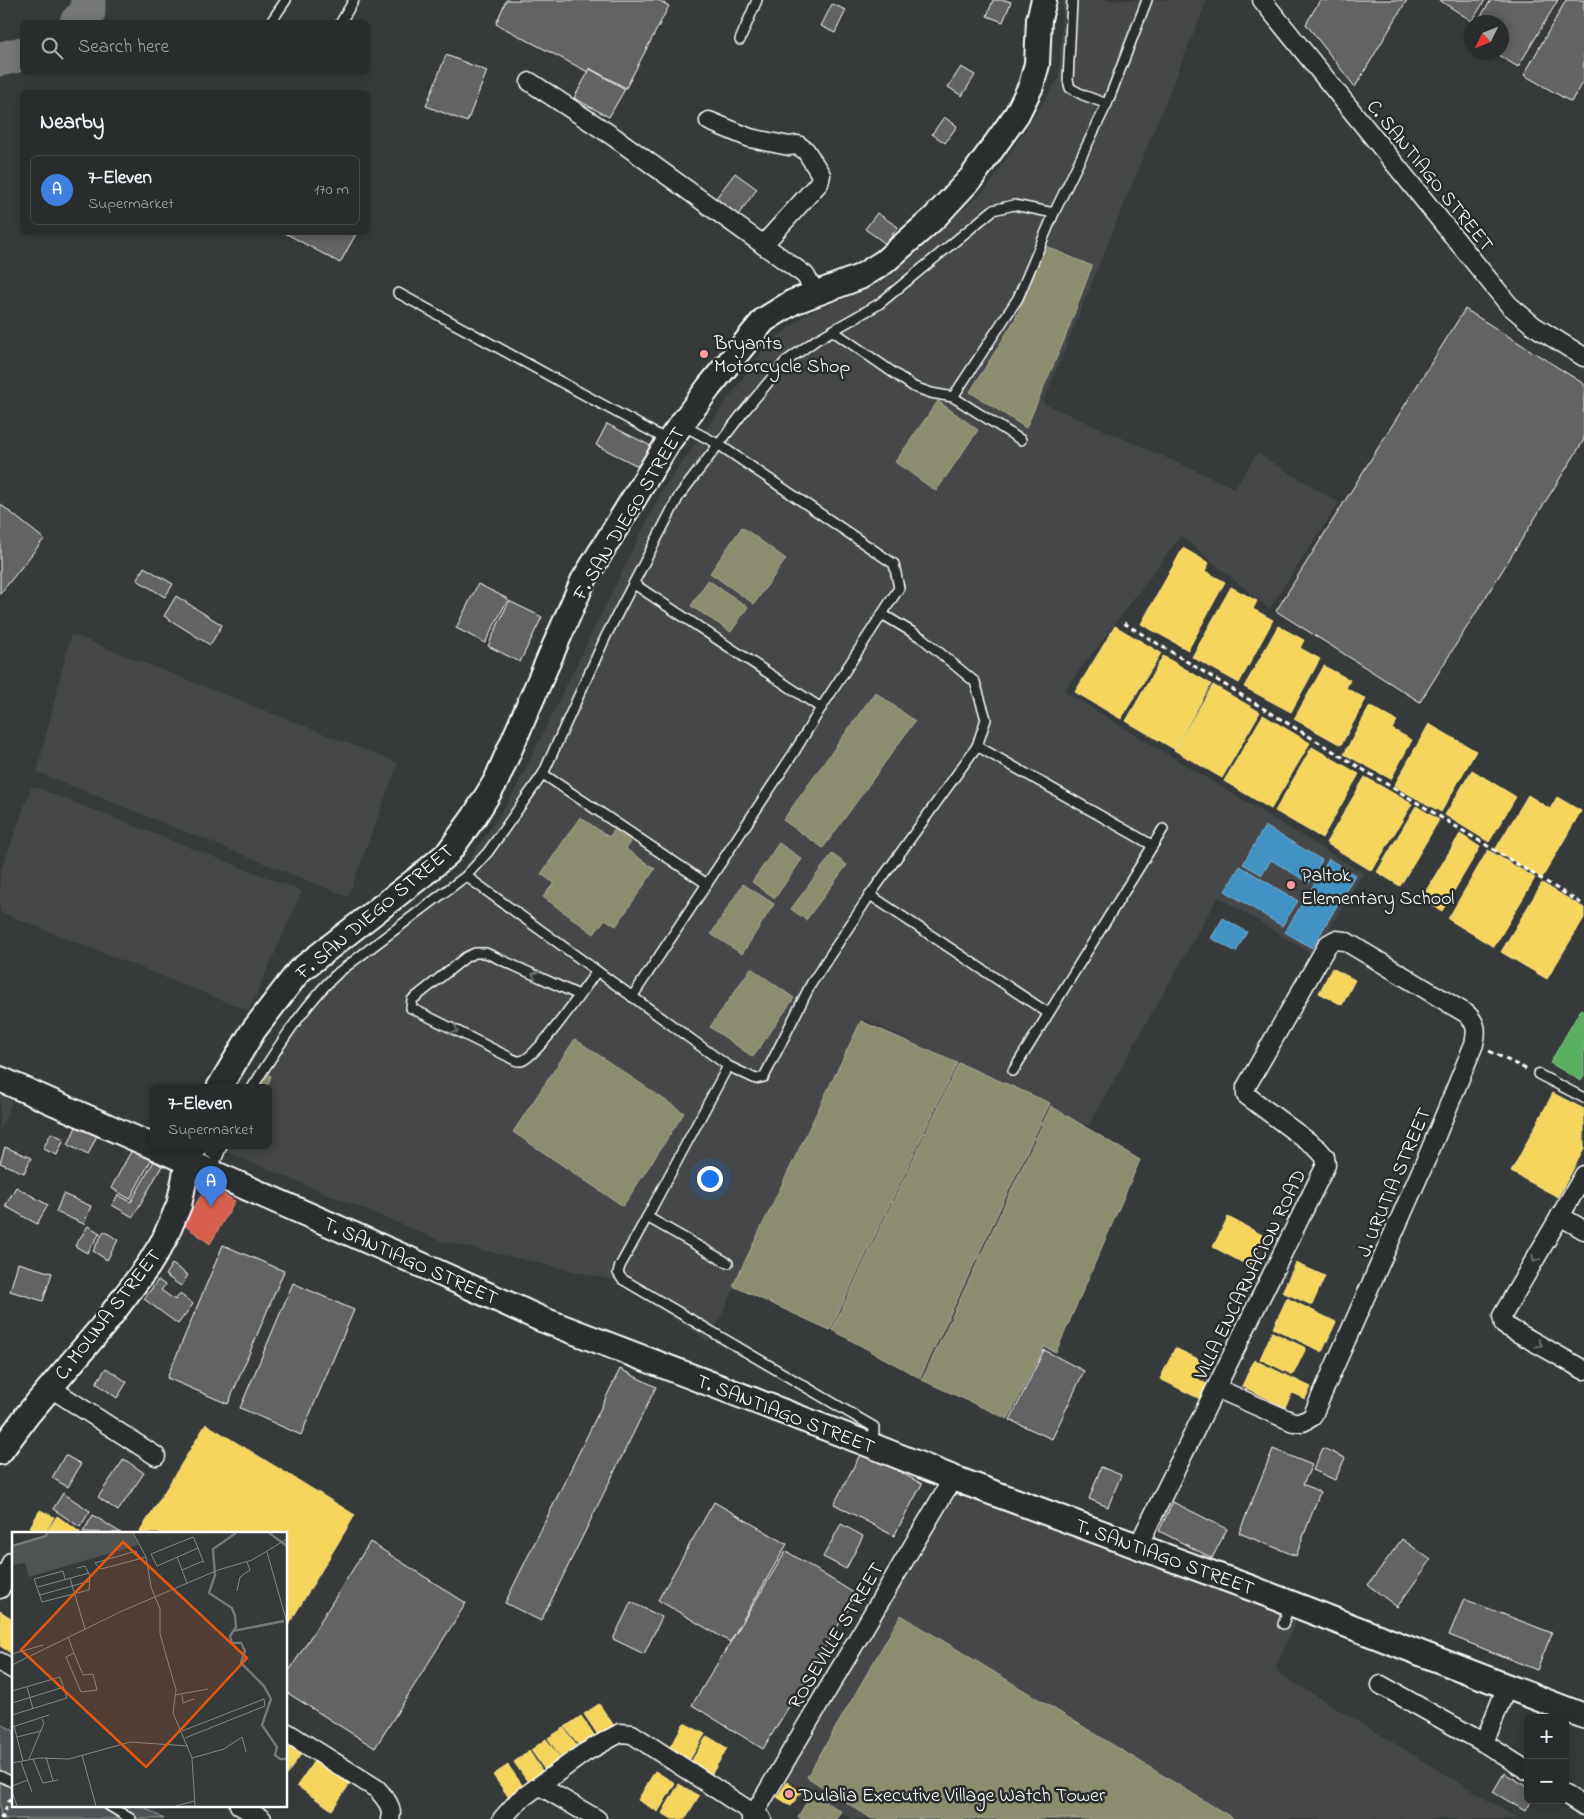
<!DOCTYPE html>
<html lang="en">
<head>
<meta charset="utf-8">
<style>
  :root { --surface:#292c2c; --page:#313434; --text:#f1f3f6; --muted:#a5a7a9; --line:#454848; --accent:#ff9aa2 }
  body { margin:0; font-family:"Indie Flower",sans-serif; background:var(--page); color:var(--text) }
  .controls { position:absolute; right:15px; bottom:15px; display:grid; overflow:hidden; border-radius:8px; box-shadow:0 2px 12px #0003 }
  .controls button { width:45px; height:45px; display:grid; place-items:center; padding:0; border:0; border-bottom:1px solid var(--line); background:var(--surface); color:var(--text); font:25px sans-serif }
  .compass { position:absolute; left:1464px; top:15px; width:45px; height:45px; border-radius:50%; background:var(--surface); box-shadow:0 2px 12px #0003; rotate:227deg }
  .you { position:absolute; left:709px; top:1178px; width:18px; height:18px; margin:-12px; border:4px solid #fff; border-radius:50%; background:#1a73e8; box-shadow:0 0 0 8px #1a73e833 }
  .badge { display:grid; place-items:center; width:32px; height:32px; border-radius:50%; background:var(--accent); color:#fff; font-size:16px; font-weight:700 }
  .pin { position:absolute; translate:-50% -41px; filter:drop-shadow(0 1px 2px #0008) }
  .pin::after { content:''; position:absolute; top:26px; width:18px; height:15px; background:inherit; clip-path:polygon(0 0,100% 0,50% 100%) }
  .popup { position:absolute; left:150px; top:1084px; width:122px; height:65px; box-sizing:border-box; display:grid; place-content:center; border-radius:8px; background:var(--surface); filter:drop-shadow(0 1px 4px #0005); font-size:16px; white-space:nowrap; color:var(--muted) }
  .popup b { font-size:19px; color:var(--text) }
  .popup::after { content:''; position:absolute; left:50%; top:100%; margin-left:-10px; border:10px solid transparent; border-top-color:var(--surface) }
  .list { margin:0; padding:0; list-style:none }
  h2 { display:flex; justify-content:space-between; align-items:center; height:65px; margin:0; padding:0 20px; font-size:21px }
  h2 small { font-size:16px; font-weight:400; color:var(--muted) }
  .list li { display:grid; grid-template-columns:32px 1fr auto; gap:15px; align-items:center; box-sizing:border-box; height:70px; margin:0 10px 10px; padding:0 10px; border:1px solid var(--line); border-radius:8px }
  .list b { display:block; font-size:19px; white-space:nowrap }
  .list p { margin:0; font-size:16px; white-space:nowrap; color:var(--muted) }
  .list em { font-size:16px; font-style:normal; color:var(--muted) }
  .icon { flex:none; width:28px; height:28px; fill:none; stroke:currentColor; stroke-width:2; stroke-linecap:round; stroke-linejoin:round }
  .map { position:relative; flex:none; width:1584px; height:1819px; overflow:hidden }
  .search { position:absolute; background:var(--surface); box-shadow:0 2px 12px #0003; left:20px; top:20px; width:350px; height:55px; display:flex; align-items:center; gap:12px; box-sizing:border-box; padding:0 18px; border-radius:8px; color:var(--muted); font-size:19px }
  .panel { position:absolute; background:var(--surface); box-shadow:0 2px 12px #0003; left:20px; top:90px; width:350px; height:145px; border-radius:8px }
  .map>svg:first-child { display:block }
  .built { fill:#444748 }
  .green { fill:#505354; stroke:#a8a9aa }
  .homes { fill:#f6d55c; stroke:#f9e28d }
  .shops { fill:#d6604d; stroke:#e29082 }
  .schools { fill:#4393c3; stroke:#7bb3d5 }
  .public { fill:#5aae61; stroke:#8cc690 }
  .industry { fill:#8c8c6e; stroke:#aeae9a }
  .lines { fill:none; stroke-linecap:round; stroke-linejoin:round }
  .river { stroke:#767879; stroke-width:35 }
  .building { fill:#636465; stroke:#fff }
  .lane-casing { stroke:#fff; stroke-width:12 }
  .street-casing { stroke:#fff; stroke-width:21 }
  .secondary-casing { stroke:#fff; stroke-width:28 }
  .path { stroke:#fff; stroke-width:3; stroke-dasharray:5 4; stroke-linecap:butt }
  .lane { stroke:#2a2d2e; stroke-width:9 }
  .street { stroke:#2a2d2e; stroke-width:18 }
  .secondary { stroke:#2a2d2e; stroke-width:24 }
  .oneway { stroke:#6a6c6d }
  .poi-dot { fill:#ff9aa2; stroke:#2a2d2e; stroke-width:2 }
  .labels { text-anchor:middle; stroke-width:5; stroke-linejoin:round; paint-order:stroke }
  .street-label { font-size:20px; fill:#fff; stroke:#2a2d2e }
  .poi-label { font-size:20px; fill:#fff; stroke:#2a2d2e; text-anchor:start }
  .inset-river { fill:none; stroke:#767879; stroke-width:2.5 }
  .inset-road { fill:none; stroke:#878989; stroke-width:1 }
  .view { fill:#e8590c; fill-opacity:0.15; stroke:#e8590c; stroke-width:2.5 }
  .inset-edge { fill:none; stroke:#fff; stroke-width:2.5 }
</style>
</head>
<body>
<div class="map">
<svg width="1584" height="1819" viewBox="0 0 1584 1819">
  <rect width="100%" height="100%" fill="#373a3b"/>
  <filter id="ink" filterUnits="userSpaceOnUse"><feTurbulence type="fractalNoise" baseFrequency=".02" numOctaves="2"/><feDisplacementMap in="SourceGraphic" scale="10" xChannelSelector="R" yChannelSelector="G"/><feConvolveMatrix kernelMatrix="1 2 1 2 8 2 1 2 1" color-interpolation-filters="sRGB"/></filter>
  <g filter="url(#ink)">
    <g class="built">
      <polygon points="1063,0 1207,0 1043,403 1235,488 1257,453 1339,503 1269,609 1181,536 1064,691 1363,873 1314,955 1218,897 1088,1126 864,1019 709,1341 613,1280 441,1241 214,1147 215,1146 268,1146 268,1088 244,1088 250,1076 322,977 463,869 512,796 662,490 767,345 806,314 883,282 988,187 1059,78"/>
      <polygon points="71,634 398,763 348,897 37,772"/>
      <polygon points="32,786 302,891 249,1011 0,912 0,873"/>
      <polygon points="0,1095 12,1101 0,1132"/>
      <polygon points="958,1490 1298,1615 1276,1667 1280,1674 1519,1819 852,1819 785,1778"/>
    </g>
    <polygon class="green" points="0,1723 14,1731 14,1805 141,1805 164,1819 0,1819"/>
    <g class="homes">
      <polygon points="1183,548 1209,563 1205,571 1225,582 1188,650 1141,624"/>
      <polygon points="1231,587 1257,601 1253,609 1273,620 1239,683 1192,657"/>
      <polygon points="1115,626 1161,653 1121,719 1075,692"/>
      <polygon points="1278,626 1304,640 1300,648 1320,659 1291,712 1244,687"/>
      <polygon points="1163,656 1211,684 1174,749 1126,721"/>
      <polygon points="1324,666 1350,680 1346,688 1366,699 1341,745 1294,719"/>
      <polygon points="1213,685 1260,712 1222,778 1174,750"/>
      <polygon points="1370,706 1397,721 1392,729 1412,740 1391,779 1344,754"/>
      <polygon points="1263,715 1310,743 1271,809 1224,781"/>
      <polygon points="1429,724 1476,751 1441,812 1394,786"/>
      <polygon points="1312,747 1359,774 1322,838 1275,811"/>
      <polygon points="1472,770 1516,797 1489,842 1445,815"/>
      <polygon points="1365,777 1412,804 1372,871 1326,843"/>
      <polygon points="1528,795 1550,809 1557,797 1581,811 1542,878 1495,850"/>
      <polygon points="1416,806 1439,820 1400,886 1377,872"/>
      <polygon points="1460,834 1480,847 1442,911 1421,899"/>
      <polygon points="1488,850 1535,878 1494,947 1448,919"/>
      <polygon points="1542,883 1584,908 1584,918 1547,979 1501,952"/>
      <polygon points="1332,968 1355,980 1342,1005 1319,993"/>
      <polygon points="1553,1093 1584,1109 1584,1149 1558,1197 1511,1172"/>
      <polygon points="1228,1217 1266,1237 1251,1267 1213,1247"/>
      <polygon points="1296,1263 1325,1276 1312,1305 1282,1292"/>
      <polygon points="1287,1298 1336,1322 1322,1352 1273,1328"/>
      <polygon points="1272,1332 1306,1348 1293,1375 1260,1359"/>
      <polygon points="1175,1348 1207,1363 1199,1380 1207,1384 1200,1399 1160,1379"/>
      <polygon points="1254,1360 1311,1387 1305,1399 1292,1393 1285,1407 1242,1386"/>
      <polygon points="206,1424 355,1515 286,1629 286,1533 139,1533"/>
      <polygon points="40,1510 54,1517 45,1533 40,1533 30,1527"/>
      <polygon points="57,1516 80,1532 80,1533 46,1533"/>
      <polygon points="0,1611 14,1620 14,1655 0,1646"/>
      <polygon points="599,1704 615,1727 600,1738 584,1714"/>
      <polygon points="581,1716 597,1739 582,1750 565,1727"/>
      <polygon points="684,1723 705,1734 687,1764 667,1752"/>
      <polygon points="564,1728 580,1751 564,1762 548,1738"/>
      <polygon points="707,1736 727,1748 710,1777 689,1765"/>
      <polygon points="546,1739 563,1762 547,1773 531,1750"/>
      <polygon points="286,1744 301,1754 286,1776"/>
      <polygon points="529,1751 545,1775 530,1785 514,1762"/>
      <polygon points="318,1755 353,1779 332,1810 297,1786"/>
      <polygon points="508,1765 525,1789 510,1799 493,1775"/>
      <polygon points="655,1771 675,1783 658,1812 638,1800"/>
      <polygon points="787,1782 801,1792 791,1806 777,1797"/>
      <polygon points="679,1784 699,1796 685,1819 672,1819 662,1813"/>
    </g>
    <polygon class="shops" points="208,1185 235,1201 210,1244 183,1224"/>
    <g class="schools">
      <polygon points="1265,826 1322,860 1309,883 1271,860 1262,875 1243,864"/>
      <polygon points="1329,859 1355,875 1312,948 1285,932"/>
      <polygon points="1240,866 1298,901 1282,926 1225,891"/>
      <polygon points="1223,918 1247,932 1236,952 1211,938"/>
    </g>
    <polygon class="public" points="1581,1009 1584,1011 1584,1076 1581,1081 1550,1063"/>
    <g class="industry">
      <polygon points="1045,246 1092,266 1065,338 1026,428 970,392 1016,318"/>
      <polygon points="938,401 978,430 936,491 895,462"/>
      <polygon points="742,527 786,559 754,604 710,573"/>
      <polygon points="708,580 748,607 731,632 691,606"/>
      <polygon points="875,692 915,721 823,848 783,820"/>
      <polygon points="580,817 609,837 615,829 631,840 626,849 655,869 616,926 605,919 594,934 543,897 554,883 541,874"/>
      <polygon points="779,843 802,859 775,898 752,882"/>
      <polygon points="832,854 847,865 806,920 791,909"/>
      <polygon points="743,884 774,904 742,954 711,934"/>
      <polygon points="751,968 794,998 753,1057 710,1027"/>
      <polygon points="861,1021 957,1063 830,1330 733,1286"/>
      <polygon points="575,1039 684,1113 623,1206 513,1132"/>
      <polygon points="959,1063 1050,1103 920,1378 832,1330"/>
      <polygon points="265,1073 271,1076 267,1087 261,1084"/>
      <polygon points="1051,1106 1140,1160 1056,1352 1044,1347 1008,1419 922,1380"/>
      <polygon points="901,1615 1234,1819 872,1819 807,1777"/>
      <polygon points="811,1794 841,1811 836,1819 802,1819 798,1817"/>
    </g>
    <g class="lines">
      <g class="river">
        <polyline points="77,22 88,12 88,0"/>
        <polyline points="0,59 22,54"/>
      </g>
    </g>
    <g class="building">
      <polygon points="506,0 658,0 669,6 626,88 589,68 588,72 496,24"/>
      <polygon points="993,0 1005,0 1011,2 1003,22 987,16"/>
      <polygon points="1320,0 1407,0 1355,87 1306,24"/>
      <polygon points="1439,0 1485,0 1472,21"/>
      <polygon points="1491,0 1558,0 1518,67 1493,52 1502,52 1502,22 1477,22"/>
      <polygon points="1566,0 1584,0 1584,79 1571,102 1524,75"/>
      <polygon points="832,4 846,10 835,33 821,26"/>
      <polygon points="446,55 487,71 467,122 426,106"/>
      <polygon points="961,67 975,75 962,96 948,87"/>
      <polygon points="590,69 625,89 609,117 574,98"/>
      <polygon points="944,117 957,126 945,143 932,134"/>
      <polygon points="735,173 757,189 738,215 716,198"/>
      <polygon points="877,213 898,227 886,244 865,229"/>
      <polygon points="283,232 357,232 340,263"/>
      <polygon points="1465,309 1584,384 1584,440 1420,702 1276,611"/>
      <polygon points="607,424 651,446 640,467 596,445"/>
      <polygon points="0,504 44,539 0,594"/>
      <polygon points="144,567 173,584 165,597 137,580"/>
      <polygon points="478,584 508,599 485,643 456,628"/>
      <polygon points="176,596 222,625 210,645 164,616"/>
      <polygon points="509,601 542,617 520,662 488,646"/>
      <polygon points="78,1122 99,1131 88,1155 68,1145"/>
      <polygon points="51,1133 64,1139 57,1155 43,1149"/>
      <polygon points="5,1147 31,1158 24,1173 0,1163"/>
      <polygon points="133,1148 152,1158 130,1199 111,1188"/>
      <polygon points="154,1161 162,1166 133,1217 112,1205 118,1195 131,1202"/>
      <polygon points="16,1187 48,1205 37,1224 5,1206"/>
      <polygon points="63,1194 91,1206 84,1224 56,1212"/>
      <polygon points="88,1226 100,1233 87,1253 75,1246"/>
      <polygon points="104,1231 118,1240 107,1260 93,1251"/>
      <polygon points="223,1245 284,1271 228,1404 167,1378"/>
      <polygon points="18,1263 52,1273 43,1301 10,1291"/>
      <polygon points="172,1264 188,1275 181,1286 165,1275"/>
      <polygon points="158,1280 165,1285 161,1290 175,1300 180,1294 193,1304 178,1324 144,1299"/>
      <polygon points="293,1283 354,1310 301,1435 240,1408"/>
      <polygon points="1044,1350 1084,1371 1052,1439 1010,1420"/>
      <polygon points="106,1368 127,1382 117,1398 96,1383"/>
      <polygon points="620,1369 656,1387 541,1621 505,1603"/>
      <polygon points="1323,1448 1345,1458 1335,1480 1313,1470"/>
      <polygon points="1273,1449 1312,1465 1303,1484 1320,1492 1296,1556 1239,1533"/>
      <polygon points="862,1451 922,1484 894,1536 834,1504"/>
      <polygon points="65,1455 81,1464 68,1487 52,1478"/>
      <polygon points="124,1459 144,1473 118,1511 98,1497"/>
      <polygon points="1101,1467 1121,1475 1108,1507 1089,1499"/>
      <polygon points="63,1493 90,1511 80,1527 53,1509"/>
      <polygon points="714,1502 787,1544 730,1642 658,1600"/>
      <polygon points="1173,1502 1227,1529 1212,1558 1159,1531"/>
      <polygon points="93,1515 121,1533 83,1532"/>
      <polygon points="841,1524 863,1536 846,1569 823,1557"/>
      <polygon points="1402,1539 1431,1560 1397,1607 1368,1585"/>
      <polygon points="370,1542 466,1603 375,1748 286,1692 286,1676"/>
      <polygon points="786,1551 857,1595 763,1749 692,1705"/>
      <polygon points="1464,1599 1552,1633 1537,1670 1449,1635"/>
      <polygon points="631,1602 662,1617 644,1654 613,1639"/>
      <polygon points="1504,1773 1528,1787 1528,1800 1531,1800 1525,1811 1493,1792"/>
    </g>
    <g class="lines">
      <defs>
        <g id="lane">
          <polyline points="271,22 286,0"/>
          <polyline points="341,22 354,0"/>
          <polyline points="740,40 757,0"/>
          <polyline points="1107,104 1147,0"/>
          <polyline points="398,293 669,441"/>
          <polyline points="833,331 914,387 931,393 953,397 1021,440"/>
          <polyline points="953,397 1018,298 1054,213 1107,104 1083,95 1070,88 1068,80 1072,1"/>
          <polyline points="634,584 821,708"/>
          <polyline points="977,746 1152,845"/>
          <polyline points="543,774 707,884"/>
          <polyline points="466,876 728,1066"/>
          <polyline points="870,895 1048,1013"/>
          <path d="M579,995L486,953H475L466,957L412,1000L411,1008L507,1056C511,1058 516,1062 521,1061C537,1058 585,987 597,971"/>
          <polyline points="632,997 793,754 821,708 899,588 894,564 718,444 682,425"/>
          <polyline points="1013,1071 1163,829"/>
          <polyline points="1538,1074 1584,1098"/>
          <path d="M252,1088C276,1050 306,1002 339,972L466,876L488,852L543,774L606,636L679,496L742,414L785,362L816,340L879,304L993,210L1014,205L1054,213"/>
          <polyline points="212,1171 222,1146"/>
          <polyline points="647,1217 620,1266 618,1273 622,1279 874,1427 873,1446"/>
          <polyline points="728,1263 647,1217 728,1066 756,1079 764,1077 811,984 870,895 977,746 986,719 975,682 922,638 882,614"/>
          <polyline points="1283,1624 1290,1603"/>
          <polyline points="0,1776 14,1783"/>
          <polyline points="108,1805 131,1819"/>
        </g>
        <g id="street">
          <polyline points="1262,0 1509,305 1534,326 1584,357"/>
          <polyline points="530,82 614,137 805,275 817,294"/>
          <polyline points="709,121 750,138 789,146 798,145 806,151 821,175 819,183 763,245"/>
          <polyline points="1584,1175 1502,1316 1504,1325 1584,1370"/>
          <polyline points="1560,1216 1584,1230"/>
          <polyline points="49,1387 156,1456"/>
          <path d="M1138,1546L1326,1165L1325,1157L1318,1149L1246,1095V1087L1328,944L1335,940L1345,941L1467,1014C1477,1024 1477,1031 1474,1044L1429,1153L1312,1417L1303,1422H1293L1216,1388"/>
          <polyline points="0,1589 12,1561"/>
          <polyline points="0,1662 14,1670"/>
          <polyline points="1381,1685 1484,1743 1528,1771"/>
          <path d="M286,1732L377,1789C384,1797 394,1807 390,1819"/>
          <polyline points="1484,1743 1507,1686"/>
          <polyline points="540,1786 597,1819"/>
          <polyline points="1565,1794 1584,1806"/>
          <polyline points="239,1805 262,1819"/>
          <polyline points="502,1819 518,1801 584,1753 620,1733 632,1734 762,1819"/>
          <polyline points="751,1819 953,1478"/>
        </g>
        <g id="secondary">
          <polyline points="0,1079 404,1257 541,1319 873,1446 953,1478 1251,1588 1584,1716"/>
          <polyline points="219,1088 253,1031 299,971 421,876 448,853 474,817 496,781 583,581 669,441 709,387 764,320 793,302 860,277 884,262 934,218 972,177 1017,114 1031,86 1037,64 1039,19 1044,0"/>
          <polyline points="0,1452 28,1414 102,1327 148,1266 164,1240 179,1205 188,1162 194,1146"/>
        </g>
      </defs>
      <use href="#lane" class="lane-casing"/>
      <use href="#street" class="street-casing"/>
      <use href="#secondary" class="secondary-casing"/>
      <g class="path">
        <polyline points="1124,623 1584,905"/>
        <polyline points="1489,1051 1526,1069"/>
        <polyline points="0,1816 6,1819"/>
        <polyline points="1,1819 11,1797"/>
      </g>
      <use href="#lane" class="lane"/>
      <use href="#street" class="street"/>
      <use href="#secondary" class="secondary"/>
    </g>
    <defs><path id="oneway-chevron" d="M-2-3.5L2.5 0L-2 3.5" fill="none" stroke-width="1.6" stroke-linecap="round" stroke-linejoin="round" transform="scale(1.25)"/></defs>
    <g class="oneway">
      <use href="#oneway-chevron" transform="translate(535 975) rotate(-156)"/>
      <use href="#oneway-chevron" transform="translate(455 1030) rotate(27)"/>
      <use href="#oneway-chevron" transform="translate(1535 1259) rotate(120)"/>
      <use href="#oneway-chevron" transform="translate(1539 1344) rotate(29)"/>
    </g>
  </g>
  <g class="poi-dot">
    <circle cx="704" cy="354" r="5"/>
    <circle cx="1291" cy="885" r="5"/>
    <circle cx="789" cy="1794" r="5"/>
  </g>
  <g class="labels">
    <g class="street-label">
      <text transform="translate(1431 175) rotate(51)" y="7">C. SANTIAGO STREET</text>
      <text transform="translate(628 513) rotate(-59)" y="7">F. SAN DIEGO STREET</text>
      <text transform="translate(374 911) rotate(-40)" y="7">F. SAN DIEGO STREET</text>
      <text transform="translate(1393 1182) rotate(-67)" y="7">J. URUTIA STREET</text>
      <text transform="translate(411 1260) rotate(24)" y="7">T. SANTIAGO STREET</text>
      <text transform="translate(1249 1274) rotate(-64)" y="7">VILLA ENCARNACION ROAD</text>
      <text transform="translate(107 1314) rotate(-52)" y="7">C. MOLINA STREET</text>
      <text transform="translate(786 1413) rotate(21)" y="7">T. SANTIAGO STREET</text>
      <text transform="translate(1165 1556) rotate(20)" y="7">T. SANTIAGO STREET</text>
      <text transform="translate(835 1635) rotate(-59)" y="7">ROSEVILLE STREET</text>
    </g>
    <g class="poi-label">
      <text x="714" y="349">Bryants<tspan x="714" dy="23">Motorcycle Shop</tspan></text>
      <text x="1301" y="881">Paltok<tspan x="1301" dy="23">Elementary School</tspan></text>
      <text x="799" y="1801">Dulalia Executive Village Watch Tower</text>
    </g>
  </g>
  <g transform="translate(12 1532)">
    <rect width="275" height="275" fill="#373a3b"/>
    <path d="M35,1H120L126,13L17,45L13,31L0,33V14L34,5Z" fill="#505354"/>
    <path class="inset-river" d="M224,1L201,17L203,43L197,61L220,76L223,84L224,95L218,104L220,111H229L233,119L229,131L252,154L259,167L250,193L265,215L263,223L268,227H275M257,1L275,14M0,14L34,4L35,1M221,99L272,89"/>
    <path class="inset-road" d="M121,1L134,25L139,55L148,77V102L164,158L161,181L180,226L183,274M186,16L145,34L139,22L181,5L182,6L183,9L186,16L191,29L192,31M255,20L275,91M165,25L175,51M127,27L124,19L83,31L89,37L127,27L134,25M170,38L191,29M58,46L73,97M53,47L51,39L22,47L30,70L77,58L78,44L73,34L65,36M26,55L77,41M225,59L228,45L238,38L235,30M28,63L78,49M56,105L62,121L71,143L81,142L85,158L69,160L54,125L62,121M0,122L31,113M0,133L110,79L206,38L240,28L275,7M15,155L21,177M0,159L48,145L55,166L0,183M163,163L196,157M170,163L171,171L182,167M0,171L52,155M2,194L11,229M0,195L37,183M170,199L252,167L253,174L173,206M5,205L29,199M70,223L84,274M34,225L41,249M180,226L212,217L230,205L234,220M17,227L32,191L30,187M21,227L31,251L46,248M9,230L20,260M0,231L27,226L57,227L118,210L176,214M0,254L16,248M0,259L5,274M164,274L182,269"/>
    <path class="view" d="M111,10L235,126L134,235L9,118Z"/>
    <rect width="275" height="275" class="inset-edge"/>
  </g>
</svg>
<div class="controls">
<button>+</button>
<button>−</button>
</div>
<svg class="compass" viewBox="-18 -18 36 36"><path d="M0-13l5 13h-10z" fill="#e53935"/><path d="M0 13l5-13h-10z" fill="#a5a7a9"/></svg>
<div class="you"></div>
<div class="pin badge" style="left:211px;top:1207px;background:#3f7fe0">A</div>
<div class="popup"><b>7-Eleven</b>Supermarket</div>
<div class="search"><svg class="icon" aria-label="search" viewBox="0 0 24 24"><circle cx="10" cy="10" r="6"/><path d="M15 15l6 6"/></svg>Search here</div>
<section class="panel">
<h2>Nearby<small></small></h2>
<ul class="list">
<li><span class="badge" style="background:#3f7fe0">A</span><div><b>7-Eleven</b><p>Supermarket</p></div><em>170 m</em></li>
</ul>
</section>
</div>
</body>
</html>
